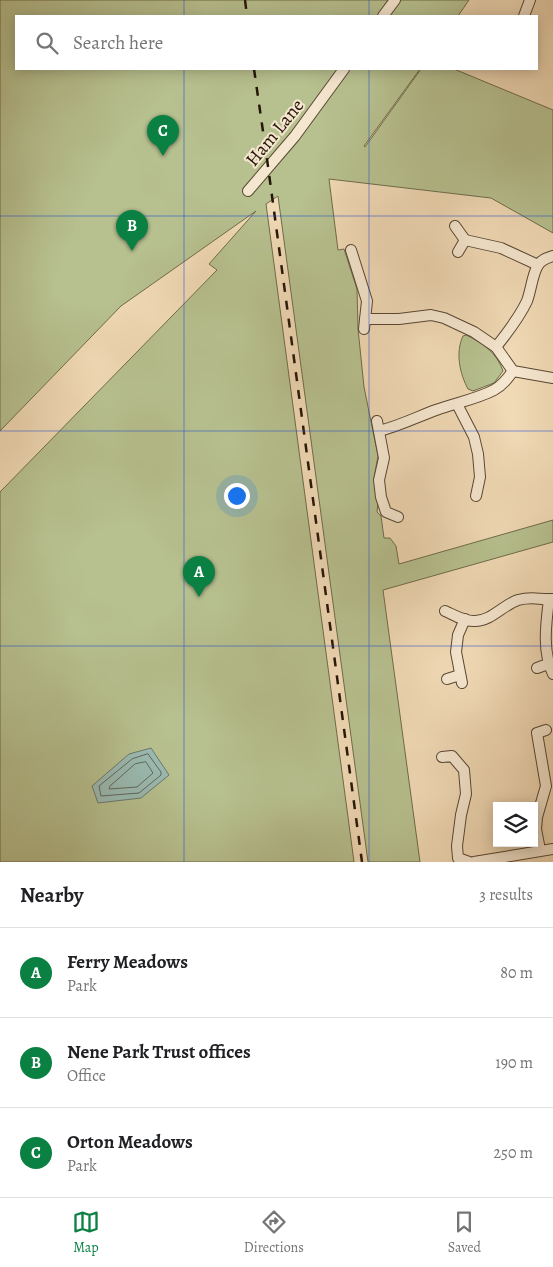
<!DOCTYPE html>
<html lang="en">
<head>
<meta charset="utf-8">
<style>
  :root { --surface:#fff; --page:#f6f6f6; --text:#202124; --muted:#757577; --line:#e0e0e0; --accent:#0b8043 }
  body { margin:0; font-family:Alegreya,serif; background:var(--page); color:var(--text) }
  .controls { position:absolute; right:15px; bottom:15px; display:grid; overflow:hidden; border-radius:0px; box-shadow:0 2px 12px #0003 }
  .controls button { width:45px; height:45px; display:grid; place-items:center; padding:0; border:0; border-bottom:1px solid var(--line); background:var(--surface); color:var(--text); font:25px sans-serif }
  .you { position:absolute; left:236px; top:495px; width:18px; height:18px; margin:-12px; border:4px solid #fff; border-radius:50%; background:#1a73e8; box-shadow:0 0 0 8px #1a73e833 }
  .badge { display:grid; place-items:center; width:32px; height:32px; border-radius:50%; background:var(--accent); color:#fff; font-size:16px; font-weight:700 }
  .pin { position:absolute; translate:-50% -41px; filter:drop-shadow(0 1px 2px #0008) }
  .pin::after { content:''; position:absolute; top:26px; width:18px; height:15px; background:inherit; clip-path:polygon(0 0,100% 0,50% 100%) }
  .list { margin:0; padding:0; list-style:none }
  h2 { display:flex; justify-content:space-between; align-items:center; height:65px; margin:0; padding:0 20px; font-size:21px }
  h2 small { font-size:16px; font-weight:400; color:var(--muted) }
  .list li { display:grid; grid-template-columns:32px 1fr auto; gap:15px; align-items:center; box-sizing:border-box; height:90px; padding:0 20px; border-top:1px solid var(--line) }
  .list b { display:block; font-size:19px; white-space:nowrap }
  .list p { margin:0; font-size:16px; white-space:nowrap; color:var(--muted) }
  .list em { font-size:16px; font-style:normal; color:var(--muted) }
  .icon { flex:none; width:28px; height:28px; fill:none; stroke:currentColor; stroke-width:2; stroke-linecap:round; stroke-linejoin:round }
  .map { position:relative; flex:none; width:553px; height:862px; overflow:hidden }
  .search { position:absolute; background:var(--surface); box-shadow:0 2px 12px #0003; left:15px; right:15px; top:15px; height:55px; display:flex; align-items:center; gap:12px; box-sizing:border-box; padding:0 18px; border-radius:0px; color:var(--muted); font-size:19px }
  .sheet { height:335px; background:var(--surface) }
  nav { display:flex; justify-content:space-around; align-items:center; box-sizing:border-box; height:70px; border-top:1px solid var(--line); background:var(--surface); font-size:14px; color:var(--muted) }
  nav a { display:grid; justify-items:center; gap:2px }
  nav .on { color:var(--accent) }
  .map>svg:first-child { display:block }
  .green { fill:#b7c08f; stroke:#6e6b4b }
  .water { fill:#9abab1; stroke:#6b786d }
  .lines { fill:none; stroke-linecap:round; stroke-linejoin:round }
  .shore { stroke:#60685c; stroke-width:1 }
  .minor-casing { stroke:#584732; stroke-width:12 }
  .minor { stroke:#f5e6cf; stroke-width:10 }
  .rail { stroke:#251607; stroke-width:2.5; stroke-dasharray:9 9; stroke-linecap:butt }
  .grid { fill:none; stroke:#1d4ed8; stroke-width:1; stroke-opacity:0.55 }
  .labels { text-anchor:middle; stroke-width:4; stroke-linejoin:round; paint-order:stroke }
  .street-label { font-size:19px; fill:#251607; stroke:#f5e6cf }
</style>
</head>
<body>
<div class="map">
<svg width="553" height="862" viewBox="0 0 553 862">
  <rect width="100%" height="100%" fill="#f0d9b5"/>
  <filter id="stains"><feTurbulence type="fractalNoise" baseFrequency=".004" numOctaves="4"/><feColorMatrix values="0 0 0 0 .2 0 0 0 0 .09 0 0 0 0 .02 0 0 0 .5 -.17"/></filter>
  <radialGradient id="worn" r=".72"><stop offset=".6" stop-color="#630" stop-opacity="0"/><stop offset="1" stop-color="#630" stop-opacity=".3"/></radialGradient>
  <g class="green">
    <polygon points="0,0 469,0 458,16 16,16 16,69 420,69 364,146 365,147 421,69 454,69 553,110 553,233 491,198 329,179 338,250 344,249 357,289 358,329 364,387 378,456 374,478 378,502 377,512 381,516 384,538 390,538 396,546 399,564 553,520 553,542 383,590 420,862 368,862 278,196 266,204 354,862 0,862 0,492 217,270 209,264 256,211 121,306 0,431"/>
    <path d="M466,335C483,343 497,353 503,371L494,383L473,391L468,389C460,374 455,353 463,336Z"/>
  </g>
  <polygon class="water" points="151,748 169,775 141,798 98,803 92,786 129,754"/>
  <g class="lines">
    <g class="shore">
      <polygon points="148,754 161,772 161,775 139,793 101,796 99,786 132,759"/>
      <polygon points="146,762 153,773 137,787 109,789 110,786 135,764"/>
    </g>
    <defs>
      <g id="minor">
        <polyline points="383,16 395,0"/>
        <polyline points="524,16 530,0"/>
        <polyline points="248,191 295,136 344,69"/>
        <polyline points="455,226 465,240 458,252"/>
        <polyline points="465,240 501,248 538,265"/>
        <polyline points="351,250 367,301 364,329"/>
        <polyline points="365,319 399,319 431,315 444,318 474,332 496,347 513,371 553,378"/>
        <path d="M496,347C508,332 519,318 527,301C531,290 532,277 537,267C540,260 547,258 553,256"/>
        <polyline points="457,404 474,437 478,454 480,477 476,496"/>
        <polyline points="377,421 384,458 379,480 381,497 386,512 398,517"/>
        <path d="M379,431C399,426 417,417 436,410C455,403 477,399 494,390C503,385 508,378 513,371"/>
        <path d="M549,599C546,624 542,651 553,674"/>
        <path d="M445,611C454,615 465,622 475,621C491,621 503,605 518,600C533,596 539,600 553,599"/>
        <polyline points="537,668 548,664"/>
        <polyline points="447,679 460,675"/>
        <polyline points="462,683 456,652 458,635 465,619"/>
        <polyline points="442,757 452,756 464,770 466,794 461,815 457,846 458,858 469,862"/>
        <polyline points="540,850 536,829 537,817 546,786 537,733 546,730"/>
        <polyline points="474,862 553,849"/>
      </g>
    </defs>
    <use href="#minor" class="minor-casing"/>
    <use href="#minor" class="minor"/>
    <g class="rail">
      <polyline points="245,0 247,16"/>
      <polyline points="254,69 267,159 362,862"/>
    </g>
  </g>
  <path class="grid" d="M184,0V16M369,0V16M184,69V862M369,69V862M0,216H553M0,431H553M0,646H553"/>
  <g class="labels">
    <g class="street-label">
      <text transform="translate(274 132) rotate(-51)" y="7">Ham Lane</text>
    </g>
  </g>
  <rect width="100%" height="100%" filter="url(#stains)"/>
  <rect width="100%" height="100%" fill="url(#worn)"/>
</svg>
<div class="controls">
<button><svg class="icon" aria-label="layers" viewBox="0 0 24 24"><path d="M12 4l9 5-9 5-9-5zM3 14l9 5 9-5"/></svg></button>
</div>
<div class="you"></div>
<div class="pin badge" style="left:199px;top:597px">A</div>
<div class="pin badge" style="left:132px;top:251px">B</div>
<div class="pin badge" style="left:163px;top:156px">C</div>
<div class="search"><svg class="icon" aria-label="search" viewBox="0 0 24 24"><circle cx="10" cy="10" r="6"/><path d="M15 15l6 6"/></svg>Search here</div>
</div>
<section class="sheet">
<h2>Nearby<small>3 results</small></h2>
<ul class="list">
<li><span class="badge">A</span><div><b>Ferry Meadows</b><p>Park</p></div><em>80 m</em></li>
<li><span class="badge">B</span><div><b>Nene Park Trust offices</b><p>Office</p></div><em>190 m</em></li>
<li><span class="badge">C</span><div><b>Orton Meadows</b><p>Park</p></div><em>250 m</em></li>
</ul>
</section>
<nav>
<a class="on"><svg class="icon" aria-label="map" viewBox="0 0 24 24"><path d="M3 6l6-2 6 2 6-2v14l-6 2-6-2-6 2zM9 4v14M15 6v14"/></svg>Map</a>
<a><svg class="icon" aria-label="directions" viewBox="0 0 24 24"><path d="M12 3l9 9-9 9-9-9zM9 14v-3h6M13 9l2 2-2 2"/></svg>Directions</a>
<a><svg class="icon" aria-label="saved" viewBox="0 0 24 24"><path d="M7 4h10v16l-5-4-5 4z"/></svg>Saved</a>
</nav>
</body>
</html>
